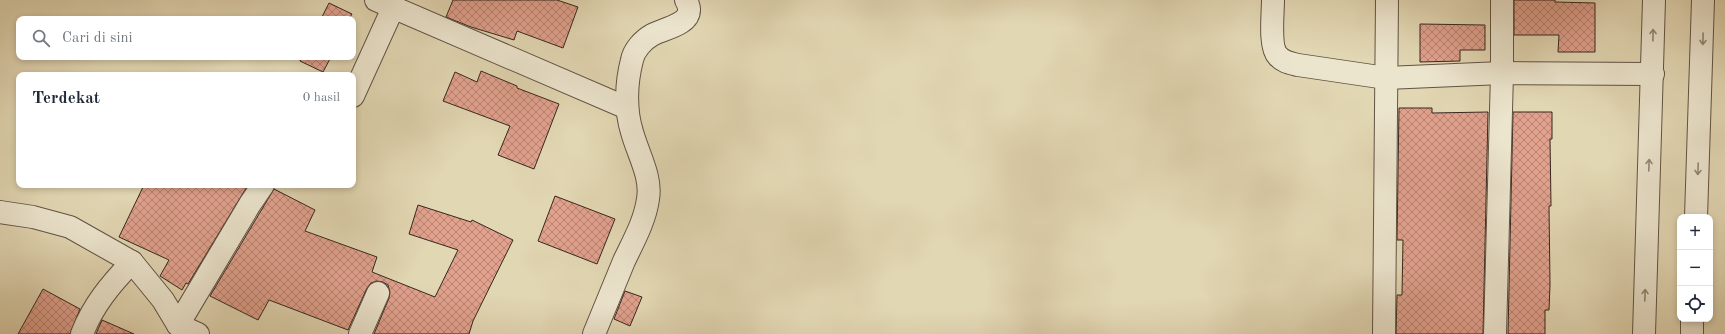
<!DOCTYPE html>
<html lang="id">
<head>
<meta charset="utf-8">
<style>
  :root { --surface:#fff; --page:#f6f6f7; --text:#1f2937; --muted:#747a83; --line:#e0e1e3 }
  body { margin:0; font-family:"Old Standard TT",serif; background:var(--page); color:var(--text) }
  .controls { position:absolute; right:12px; bottom:12px; display:grid; overflow:hidden; border-radius:8px; box-shadow:0 2px 6px #0003 }
  .controls button { width:36px; height:36px; display:grid; place-items:center; padding:0; border:0; border-bottom:1px solid var(--line); background:var(--surface); color:var(--text); font:20px sans-serif }
  .list { margin:0; padding:0; list-style:none }
  h2 { display:flex; justify-content:space-between; align-items:center; height:52px; margin:0; padding:0 16px; font-size:17px }
  h2 small { font-size:13px; font-weight:400; color:var(--muted) }
  .icon { flex:none; width:22px; height:22px; fill:none; stroke:currentColor; stroke-width:2; stroke-linecap:round; stroke-linejoin:round }
  .map { position:relative; flex:none; width:1725px; height:334px; overflow:hidden }
  .search { position:absolute; background:var(--surface); box-shadow:0 2px 6px #0003; left:16px; top:16px; width:340px; height:44px; display:flex; align-items:center; gap:10px; box-sizing:border-box; padding:0 14px; border-radius:8px; color:var(--muted); font-size:15px }
  .panel { position:absolute; background:var(--surface); box-shadow:0 2px 6px #0003; left:16px; top:72px; width:340px; height:116px; border-radius:8px }
  .map>svg:first-child { display:block }
  .building { fill:url(#building-cross-hatch); stroke:#362720 }
  .lines { fill:none; stroke-linecap:round; stroke-linejoin:round }
  .minor-casing { stroke:#615345; stroke-width:24 }
  .minor { stroke:#ece5ce; stroke-width:22 }
  .oneway { stroke:#918677 }
</style>
</head>
<body>
<div class="map">
<svg width="1725" height="334" viewBox="0 0 1725 334">
  <defs>
    <pattern id="building-cross-hatch" width="8" height="8" patternUnits="userSpaceOnUse"><rect width="8" height="8" fill="#e1a18d"/><path d="M0 0l8 8M0 8l8-8" fill="none" stroke="#b78373"/></pattern>
  </defs>
  <rect width="100%" height="100%" fill="#e2d7b3"/>
  <filter id="stains"><feTurbulence type="fractalNoise" baseFrequency=".005" numOctaves="4"/><feColorMatrix values="0 0 0 0 .2 0 0 0 0 .09 0 0 0 0 .02 0 0 0 .5 -.17"/></filter>
  <radialGradient id="worn" r=".72"><stop offset=".6" stop-color="#630" stop-opacity="0"/><stop offset="1" stop-color="#630" stop-opacity=".3"/></radialGradient>
  <g class="building">
    <polygon points="453,0 557,0 578,7 563,48 517,31 514,40 471,27 446,17"/>
    <polygon points="1514,0 1555,0 1555,2 1595,3 1595,52 1558,52 1559,35 1514,35"/>
    <polygon points="329,3 352,14 349,19 321,19"/>
    <polygon points="1420,24 1485,25 1485,50 1460,50 1460,61 1420,62"/>
    <polygon points="302,57 331,57 323,72 300,61"/>
    <polygon points="481,71 517,86 517,88 559,104 534,169 498,155 510,126 443,101 455,72 477,82"/>
    <polygon points="1399,108 1432,108 1432,113 1488,112 1483,334 1396,334 1397,295 1402,295 1403,240 1397,240"/>
    <polygon points="1513,112 1552,112 1552,139 1550,139 1551,206 1549,206 1550,285 1549,310 1545,310 1545,334 1508,334"/>
    <polygon points="144,185 248,185 188,284 186,283 182,290 160,276 169,260 119,237"/>
    <polygon points="274,189 315,210 305,231 377,257 372,272 435,297 458,250 409,234 418,205 471,222 472,220 513,240 473,321 469,334 374,334 389,298 390,292 388,285 383,282 377,281 371,283 367,288 348,330 269,300 258,320 210,296"/>
    <polygon points="555,196 615,219 597,264 538,241"/>
    <polygon points="43,289 80,309 70,334 18,334"/>
    <polygon points="625,291 642,297 630,326 614,319"/>
    <polygon points="102,320 134,334 96,334"/>
  </g>
  <g class="lines">
    <defs>
      <g id="minor">
        <polyline points="376,0 627,108"/>
        <path d="M1273,0C1273,13 1269,47 1278,56C1283,62 1290,63 1298,65L1386,78L1502,73L1653,74"/>
        <polyline points="353,96 393,8"/>
        <polyline points="0,212 33,217 70,227 132,262 163,300 178,325 198,334"/>
        <polyline points="1696,217 1703,0"/>
        <polyline points="178,325 250,204 263,185"/>
        <path d="M82,334C93,305 111,284 132,262"/>
        <polyline points="360,334 378,293"/>
        <path d="M594,334C604,310 614,285 624,261C633,242 645,221 648,199C652,177 638,154 632,132C625,110 626,83 632,60C634,50 643,40 652,35C662,29 690,25 689,9C689,6 687,2 686,0"/>
        <polyline points="1384,334 1387,0"/>
        <polyline points="1495,334 1502,73 1502,0"/>
        <polyline points="1644,334 1654,0"/>
        <polyline points="1692,334 1692,319"/>
      </g>
    </defs>
    <use href="#minor" class="minor-casing"/>
    <use href="#minor" class="minor"/>
  </g>
  <defs><path id="oneway-shaft" d="M-6 0H5M1.5-3L5.5 0L1.5 3" fill="none" stroke-width="1.6" stroke-linecap="round" stroke-linejoin="round"/></defs>
  <g class="oneway">
    <use href="#oneway-shaft" transform="translate(1653 35) rotate(-89)"/>
    <use href="#oneway-shaft" transform="translate(1703 39) rotate(91)"/>
    <use href="#oneway-shaft" transform="translate(1649 165) rotate(-88)"/>
    <use href="#oneway-shaft" transform="translate(1698 169) rotate(92)"/>
    <use href="#oneway-shaft" transform="translate(1645 295) rotate(-88)"/>
  </g>
  <rect width="100%" height="100%" filter="url(#stains)"/>
  <rect width="100%" height="100%" fill="url(#worn)"/>
</svg>
<div class="controls">
<button>+</button>
<button>−</button>
<button><svg class="icon" aria-label="locate" viewBox="0 0 24 24"><circle cx="12" cy="12" r="6"/><path d="M12 2v4M12 18v4M2 12h4M18 12h4"/></svg></button>
</div>
<div class="search"><svg class="icon" aria-label="search" viewBox="0 0 24 24"><circle cx="10" cy="10" r="6"/><path d="M15 15l6 6"/></svg>Cari di sini</div>
<section class="panel">
<h2>Terdekat<small>0 hasil</small></h2>
<ul class="list">
</ul>
</section>
</div>
</body>
</html>
